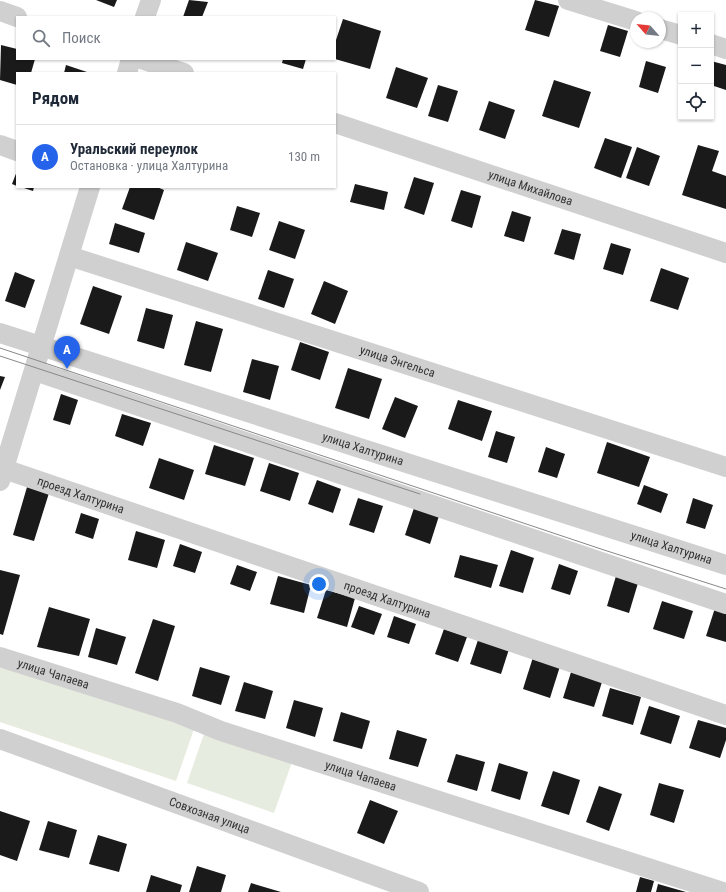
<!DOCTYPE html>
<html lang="ru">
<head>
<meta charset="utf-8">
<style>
  :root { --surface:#fff; --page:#f2f2f3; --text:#1f2937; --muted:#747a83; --line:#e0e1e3; --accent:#2563eb }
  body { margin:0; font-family:"Roboto Condensed",sans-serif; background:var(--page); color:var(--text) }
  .controls { position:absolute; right:12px; top:12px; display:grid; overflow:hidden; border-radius:0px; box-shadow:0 1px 3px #0004 }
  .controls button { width:36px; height:36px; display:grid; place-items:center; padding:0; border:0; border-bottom:1px solid var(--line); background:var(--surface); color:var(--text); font:20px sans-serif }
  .compass { position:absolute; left:630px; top:12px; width:36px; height:36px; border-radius:50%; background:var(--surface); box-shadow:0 1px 3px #0004; rotate:297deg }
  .you { position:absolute; left:319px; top:584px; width:14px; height:14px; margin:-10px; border:3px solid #fff; border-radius:50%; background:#1a73e8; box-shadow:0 0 0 6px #1a73e833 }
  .badge { display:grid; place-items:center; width:26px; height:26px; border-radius:50%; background:var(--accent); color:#fff; font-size:13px; font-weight:700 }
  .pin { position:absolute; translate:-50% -33px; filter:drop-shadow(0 1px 2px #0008) }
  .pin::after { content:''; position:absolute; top:21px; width:14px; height:12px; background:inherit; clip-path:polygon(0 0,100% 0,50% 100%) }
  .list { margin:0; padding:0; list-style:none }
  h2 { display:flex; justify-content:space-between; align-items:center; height:52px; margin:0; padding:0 16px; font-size:17px }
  h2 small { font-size:13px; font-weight:400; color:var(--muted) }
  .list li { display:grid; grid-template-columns:26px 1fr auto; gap:12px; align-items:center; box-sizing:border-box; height:64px; padding:0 16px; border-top:1px solid var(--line) }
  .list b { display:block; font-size:15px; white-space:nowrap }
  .list p { margin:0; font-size:13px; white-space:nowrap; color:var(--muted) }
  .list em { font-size:13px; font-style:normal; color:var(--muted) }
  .icon { flex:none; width:22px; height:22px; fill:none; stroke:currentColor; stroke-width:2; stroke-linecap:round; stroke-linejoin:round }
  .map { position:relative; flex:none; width:726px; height:892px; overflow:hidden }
  .search { position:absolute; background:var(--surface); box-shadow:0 1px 3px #0004; left:16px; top:16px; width:320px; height:44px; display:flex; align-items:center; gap:10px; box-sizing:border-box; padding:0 14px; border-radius:0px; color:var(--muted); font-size:15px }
  .panel { position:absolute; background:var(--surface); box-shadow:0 1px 3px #0004; left:16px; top:72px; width:320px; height:116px; border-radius:0px }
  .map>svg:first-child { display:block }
  .green { fill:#e6ecdf }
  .building { fill:#1a1a1a }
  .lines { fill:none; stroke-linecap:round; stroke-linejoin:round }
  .minor { stroke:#d0d0d0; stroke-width:20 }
  .tram { stroke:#888; stroke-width:1 }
  .labels { text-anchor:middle; stroke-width:4; stroke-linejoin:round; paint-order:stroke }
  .street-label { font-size:12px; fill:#333; stroke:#fff }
</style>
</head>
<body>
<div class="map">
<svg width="726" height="892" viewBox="0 0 726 892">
  <rect width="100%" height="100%" fill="#fff"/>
  <g class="green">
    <polygon points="0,664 194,729 176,781 0,722"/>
    <polygon points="205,731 292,762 274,813 187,783"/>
  </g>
  <g class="building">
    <polygon points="96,0 117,0 114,7"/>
    <polygon points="189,0 208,2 202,17 183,17"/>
    <polygon points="535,0 559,6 549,37 525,30"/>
    <polygon points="343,19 381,31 370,69 335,59 335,43"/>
    <polygon points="608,25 628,31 620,57 600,51"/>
    <polygon points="1,45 17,49 17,59 35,59 31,73 17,73 17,85 0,80"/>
    <polygon points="283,59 306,59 303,69 282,63"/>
    <polygon points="646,61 666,67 658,93 639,87"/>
    <polygon points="711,61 726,65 726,90 711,85"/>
    <polygon points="66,65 90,73 64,73"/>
    <polygon points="396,67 428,78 417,108 386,98"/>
    <polygon points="554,80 591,92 579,128 542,116"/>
    <polygon points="438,85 458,91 448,122 428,116"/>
    <polygon points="489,101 515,110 505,139 479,130"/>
    <polygon points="605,138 632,147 621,178 594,168"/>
    <polygon points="698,145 719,151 712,171 726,176 726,209 682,195"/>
    <polygon points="637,147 660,156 649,186 626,178"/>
    <polygon points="17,171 17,186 12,184"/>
    <polygon points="414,177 434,183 424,215 404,208"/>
    <polygon points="355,184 388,192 384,210 350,202"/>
    <polygon points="21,187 34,187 33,191"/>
    <polygon points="130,187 157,187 164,190 154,220 122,209"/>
    <polygon points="461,190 481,196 472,228 451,221"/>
    <polygon points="237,206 260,213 252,237 230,230"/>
    <polygon points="512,211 531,217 524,242 504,236"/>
    <polygon points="279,221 305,230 295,259 269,250"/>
    <polygon points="115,223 145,233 139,253 109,244"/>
    <polygon points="562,229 581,234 574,260 554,254"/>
    <polygon points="186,242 218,253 208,281 177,270"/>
    <polygon points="611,243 631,249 623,275 603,269"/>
    <polygon points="661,268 689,278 678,310 650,301"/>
    <polygon points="268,270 294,279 284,308 258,299"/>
    <polygon points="15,272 35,280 25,308 5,301"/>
    <polygon points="324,281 348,291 335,324 311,314"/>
    <polygon points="93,286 122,296 109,334 80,324"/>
    <polygon points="146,308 173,315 164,349 137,341"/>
    <polygon points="196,321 223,329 211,372 184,365"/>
    <polygon points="300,342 329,352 320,380 291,370"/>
    <polygon points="252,359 279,366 270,400 243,392"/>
    <polygon points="348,368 382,379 369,419 335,408"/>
    <polygon points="0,376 5,377 0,390"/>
    <polygon points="61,394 78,400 70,425 53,420"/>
    <polygon points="395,397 418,406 405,438 382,429"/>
    <polygon points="458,400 492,411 482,441 448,429"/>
    <polygon points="122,414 151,423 143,446 115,436"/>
    <polygon points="496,431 515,437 507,463 488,457"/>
    <polygon points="607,442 650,457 639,487 597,473"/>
    <polygon points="214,445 254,458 245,486 205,474"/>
    <polygon points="546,447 565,454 557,478 538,472"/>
    <polygon points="159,458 194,470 184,500 149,488"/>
    <polygon points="269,463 299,473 290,501 260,491"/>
    <polygon points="317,480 341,489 333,513 308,504"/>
    <polygon points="644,485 668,494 661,513 637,504"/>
    <polygon points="27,487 49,493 34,541 13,535"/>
    <polygon points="358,498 383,506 374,533 349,525"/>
    <polygon points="693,498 713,505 705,529 686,523"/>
    <polygon points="414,508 439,516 430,544 405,535"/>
    <polygon points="81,513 99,519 93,539 75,533"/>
    <polygon points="136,531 165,540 157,568 128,560"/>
    <polygon points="180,544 202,552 195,573 173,566"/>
    <polygon points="511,550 534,558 523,593 499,586"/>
    <polygon points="460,555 498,565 491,588 454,577"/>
    <polygon points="559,564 578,571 570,595 551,589"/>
    <polygon points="237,565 257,572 250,591 230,584"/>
    <polygon points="0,570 20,575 3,635 0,634"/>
    <polygon points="278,576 311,585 304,613 270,604"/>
    <polygon points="616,576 638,583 629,613 607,606"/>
    <polygon points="326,590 355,598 347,627 317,618"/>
    <polygon points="662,601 693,611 684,639 653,629"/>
    <polygon points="359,606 382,614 374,635 351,627"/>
    <polygon points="49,607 90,619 79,656 37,647"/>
    <polygon points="715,608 726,612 726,642 706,636"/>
    <polygon points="394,616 416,624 409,644 387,637"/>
    <polygon points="153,619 175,626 158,681 135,673"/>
    <polygon points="96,628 126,637 117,665 88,657"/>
    <polygon points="444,629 467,637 458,662 435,654"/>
    <polygon points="479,637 510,646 501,674 470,664"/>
    <polygon points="534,654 561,663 550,698 523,689"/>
    <polygon points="200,667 230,676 221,705 192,696"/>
    <polygon points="572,669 603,679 594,707 563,698"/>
    <polygon points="244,682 273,691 265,719 235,711"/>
    <polygon points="610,688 641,697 633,725 602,716"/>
    <polygon points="294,700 323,708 315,737 286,728"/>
    <polygon points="649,706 680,716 671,744 640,734"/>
    <polygon points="341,712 370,721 362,749 333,741"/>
    <polygon points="698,720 726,728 726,740 720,758 689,748"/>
    <polygon points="397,730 427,739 418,767 389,759"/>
    <polygon points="456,754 485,762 477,791 447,782"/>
    <polygon points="499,763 528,772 520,800 491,791"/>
    <polygon points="553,771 580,780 569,815 541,806"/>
    <polygon points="659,783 684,790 674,823 650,815"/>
    <polygon points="599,786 622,794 609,831 586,822"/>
    <polygon points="370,800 398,811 384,844 357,833"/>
    <polygon points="0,811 30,821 17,861 0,855"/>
    <polygon points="48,821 77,830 69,858 39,850"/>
    <polygon points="98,835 127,844 119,872 89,864"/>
    <polygon points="197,866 226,875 221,892 189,892"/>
    <polygon points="151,875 182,885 180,892 146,892"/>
    <polygon points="640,877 654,881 651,892 636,892"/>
    <polygon points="251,883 281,892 248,892"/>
    <polygon points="658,884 686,892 656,892"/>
  </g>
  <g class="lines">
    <g class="minor">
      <polyline points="568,0 636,21"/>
      <polyline points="0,11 17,17"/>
      <polyline points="145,17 151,0"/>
      <polyline points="660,29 681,35"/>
      <polyline points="711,44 726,49"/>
      <polyline points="141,59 184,73"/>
      <polyline points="127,73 131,59"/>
      <path id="s1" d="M335,123L726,253"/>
      <polyline points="0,145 17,151"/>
      <path id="s2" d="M69,256L726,467"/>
      <path id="s3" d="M0,333L726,565"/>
      <polyline points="35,371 726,604"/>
      <path id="s4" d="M4,469L726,715"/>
      <polyline points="0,481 90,187"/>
      <path id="s5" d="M0,657L177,713L221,731L723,892"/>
      <path id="s6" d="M0,739L419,892"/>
    </g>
    <g class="tram">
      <polyline points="0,348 604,550 726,589"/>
      <polyline points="0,356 420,494"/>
    </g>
  </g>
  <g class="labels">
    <g class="street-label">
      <text dy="4" stroke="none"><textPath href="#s1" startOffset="206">улица Михайлова</textPath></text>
      <text dy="4" stroke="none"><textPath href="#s2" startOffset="345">улица Энгельса</textPath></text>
      <text dy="4" stroke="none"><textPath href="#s3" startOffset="381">улица Халтурина</textPath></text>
      <text dy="4" stroke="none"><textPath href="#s4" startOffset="81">проезд Халтурина</textPath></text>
      <text dy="4" stroke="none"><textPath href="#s3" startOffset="705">улица Халтурина</textPath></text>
      <text dy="4" stroke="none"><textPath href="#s4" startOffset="405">проезд Халтурина</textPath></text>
      <text dy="4" stroke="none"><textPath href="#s5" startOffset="56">улица Чапаева</textPath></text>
      <text dy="4" stroke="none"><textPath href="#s5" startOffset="380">улица Чапаева</textPath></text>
      <text dy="4" stroke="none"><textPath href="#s6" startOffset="223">Совхозная улица</textPath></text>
    </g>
  </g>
</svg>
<div class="controls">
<button>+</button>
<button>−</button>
<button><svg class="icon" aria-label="locate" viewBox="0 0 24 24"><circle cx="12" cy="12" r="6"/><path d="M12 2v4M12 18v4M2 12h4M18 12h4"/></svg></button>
</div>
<svg class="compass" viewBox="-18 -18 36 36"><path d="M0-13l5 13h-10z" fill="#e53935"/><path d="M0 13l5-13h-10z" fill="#747a83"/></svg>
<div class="you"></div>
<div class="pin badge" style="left:67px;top:369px">A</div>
<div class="search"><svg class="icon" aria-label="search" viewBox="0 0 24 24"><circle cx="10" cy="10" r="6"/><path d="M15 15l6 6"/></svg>Поиск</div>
<section class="panel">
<h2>Рядом<small></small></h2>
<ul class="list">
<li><span class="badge">A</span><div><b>Уральский переулок</b><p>Остановка · улица Халтурина</p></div><em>130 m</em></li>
</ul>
</section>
</div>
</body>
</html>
